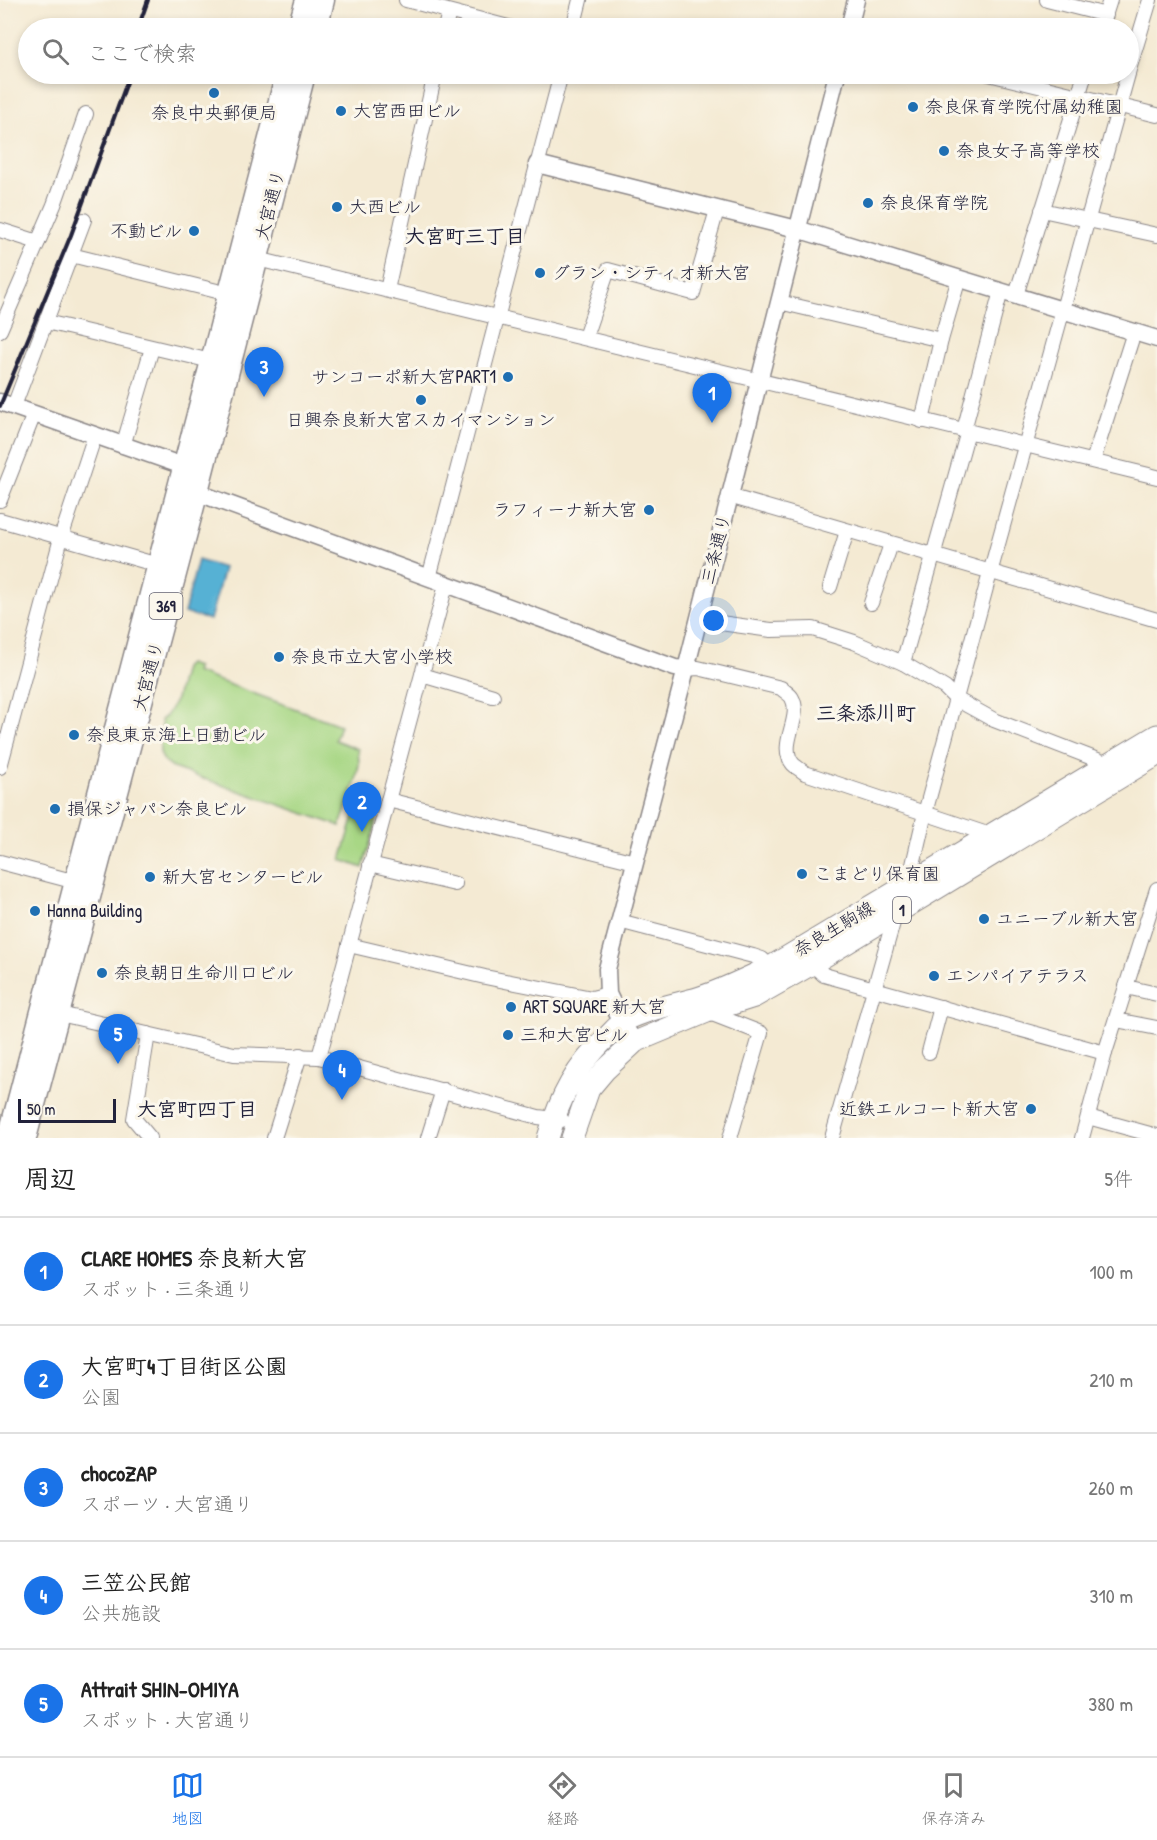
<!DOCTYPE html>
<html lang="ja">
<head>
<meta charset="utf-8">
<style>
  :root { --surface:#fff; --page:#f2f2f2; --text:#222; --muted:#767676; --line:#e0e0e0; --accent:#1a73e8 }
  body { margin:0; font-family:"Patrick Hand","Klee One",sans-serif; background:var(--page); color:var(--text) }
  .scale { position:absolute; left:18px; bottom:15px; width:98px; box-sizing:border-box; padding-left:6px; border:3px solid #22223b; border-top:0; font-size:16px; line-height:21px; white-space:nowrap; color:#22223b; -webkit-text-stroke:4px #fbf7ec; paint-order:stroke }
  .you { position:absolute; left:714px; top:621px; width:21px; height:21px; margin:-15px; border:4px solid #fff; border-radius:50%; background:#1a73e8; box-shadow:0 0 0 9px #1a73e833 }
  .badge { display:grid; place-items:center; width:39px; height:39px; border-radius:50%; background:var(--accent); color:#fff; font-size:20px; font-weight:700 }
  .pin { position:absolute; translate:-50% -50px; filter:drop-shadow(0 2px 3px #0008) }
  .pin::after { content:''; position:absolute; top:32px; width:21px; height:18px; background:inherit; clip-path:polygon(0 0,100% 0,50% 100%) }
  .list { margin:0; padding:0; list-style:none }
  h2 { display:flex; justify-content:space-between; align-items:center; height:78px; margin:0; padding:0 24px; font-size:26px }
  h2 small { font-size:20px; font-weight:400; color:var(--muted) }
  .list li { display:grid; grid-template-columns:39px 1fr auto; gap:18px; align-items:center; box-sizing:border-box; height:108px; padding:0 24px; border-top:2px solid var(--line) }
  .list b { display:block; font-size:22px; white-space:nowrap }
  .list p { margin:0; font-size:20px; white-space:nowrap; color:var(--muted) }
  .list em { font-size:20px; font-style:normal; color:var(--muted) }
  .icon { flex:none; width:33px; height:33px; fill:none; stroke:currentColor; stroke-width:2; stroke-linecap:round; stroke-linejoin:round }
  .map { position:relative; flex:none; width:1157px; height:1138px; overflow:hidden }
  .search { position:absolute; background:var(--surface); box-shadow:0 3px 9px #0003; left:18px; right:18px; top:18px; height:66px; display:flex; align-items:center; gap:15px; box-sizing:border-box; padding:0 21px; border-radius:33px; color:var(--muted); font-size:22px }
  .sheet { height:618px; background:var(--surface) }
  nav { display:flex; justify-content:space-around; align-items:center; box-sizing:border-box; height:84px; border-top:2px solid var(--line); background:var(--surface); font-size:16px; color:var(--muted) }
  nav a { display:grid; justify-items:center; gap:3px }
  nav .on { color:var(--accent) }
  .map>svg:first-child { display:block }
  .green { fill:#a8d785; stroke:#657c60; stroke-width:1.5 }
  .water { fill:#56b1d4; stroke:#3c6a88; stroke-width:1.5 }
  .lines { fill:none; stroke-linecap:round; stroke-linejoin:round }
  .minor-casing { stroke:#8b8687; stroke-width:16 }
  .tertiary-casing { stroke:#8b8687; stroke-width:19 }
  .primary-casing { stroke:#8b8687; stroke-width:23 }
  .trunk-casing { stroke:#8b8687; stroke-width:25 }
  .minor { stroke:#fff; stroke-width:14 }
  .tertiary { stroke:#fff; stroke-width:16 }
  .primary { stroke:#fff; stroke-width:21 }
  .trunk { stroke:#fff; stroke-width:22 }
  .rail { stroke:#22223b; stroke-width:4 }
  .poi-dot { fill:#1f6fb2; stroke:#fbf7ec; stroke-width:2 }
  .labels { text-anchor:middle; stroke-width:6; stroke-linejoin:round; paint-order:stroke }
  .shield { fill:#fbf7ec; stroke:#636270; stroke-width:1.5 }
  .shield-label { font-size:16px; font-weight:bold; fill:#22223b }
  .poi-label { font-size:18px; fill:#22223b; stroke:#fbf7ec; text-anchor:start }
  .street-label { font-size:18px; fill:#22223b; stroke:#fbf7ec }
  .neighbourhood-label { font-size:20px; font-weight:bold; fill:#22223b; stroke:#fbf7ec }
</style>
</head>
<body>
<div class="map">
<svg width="1157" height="1138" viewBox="0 0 1157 1138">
  <rect width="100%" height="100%" fill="#fbf7ec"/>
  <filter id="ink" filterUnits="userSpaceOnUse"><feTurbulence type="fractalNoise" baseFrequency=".0167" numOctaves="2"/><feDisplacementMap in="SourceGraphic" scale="12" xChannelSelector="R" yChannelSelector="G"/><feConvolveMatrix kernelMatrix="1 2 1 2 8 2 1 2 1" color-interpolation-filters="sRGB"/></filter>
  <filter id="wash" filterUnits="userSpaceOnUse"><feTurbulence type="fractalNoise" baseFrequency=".008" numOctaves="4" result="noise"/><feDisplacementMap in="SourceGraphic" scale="24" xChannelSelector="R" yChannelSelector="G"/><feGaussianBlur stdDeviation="1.35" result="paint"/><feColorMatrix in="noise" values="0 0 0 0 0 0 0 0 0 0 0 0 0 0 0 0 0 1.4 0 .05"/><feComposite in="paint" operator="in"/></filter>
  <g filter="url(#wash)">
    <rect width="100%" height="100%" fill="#f4ead3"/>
    <g class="green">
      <path d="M188,664L197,667L195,672L340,725L335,740L358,749L359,764L356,780L340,826L173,768C149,753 166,740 161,720L167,715L176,699L184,668Z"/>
      <polygon points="360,797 381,804 363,868 341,860"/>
    </g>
    <polygon class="water" points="198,560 224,568 210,620 184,613"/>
  </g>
  <g filter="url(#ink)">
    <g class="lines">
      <defs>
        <g id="minor">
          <polyline points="406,0 512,28"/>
          <polyline points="1047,0 1106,15"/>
          <polyline points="445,28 449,12"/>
          <polyline points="573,28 580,0"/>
          <polyline points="1101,28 1110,0"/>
          <polyline points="1128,73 1150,0"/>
          <polyline points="989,74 1157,115"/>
          <polyline points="1042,210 1157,235"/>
          <polyline points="0,230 38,242"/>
          <polyline points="71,255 229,294"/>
          <polyline points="249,257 1157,477"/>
          <polyline points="387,290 435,74"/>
          <polyline points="1016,295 1085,74"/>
          <polyline points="779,302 941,340"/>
          <polyline points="46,322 211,361"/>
          <polyline points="0,330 54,205 86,114"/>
          <polyline points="585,337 608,270 693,293 717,210"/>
          <polyline points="14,406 84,220"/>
          <polyline points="922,421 941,340 959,278"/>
          <polyline points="964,430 1001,291"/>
          <polyline points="123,446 152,348"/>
          <polyline points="1093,461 1134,332"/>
          <polyline points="729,496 1157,620"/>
          <polyline points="0,500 34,414"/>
          <polyline points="0,520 158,565"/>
          <polyline points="429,578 561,74"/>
          <polyline points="830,587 847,531"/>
          <polyline points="871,603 891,544"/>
          <polyline points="699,620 771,630 813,629 854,642 903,663 945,688 956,699 994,720 1108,764"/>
          <polyline points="903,663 968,431"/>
          <path d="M686,669L698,668L781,688C784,691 790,694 792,698C803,718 777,745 793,764C796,767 801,770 805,773L990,835"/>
          <polyline points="422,675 493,696"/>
          <polyline points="0,767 61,538 95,435"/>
          <polyline points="388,800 635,862"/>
          <polyline points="0,862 76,882"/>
          <polyline points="370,864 455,884"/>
          <polyline points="904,885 912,869 925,813 990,573 1128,74"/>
          <polyline points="619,921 753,956 762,959 770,967"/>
          <polyline points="349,945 485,977 592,998 608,994"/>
          <polyline points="812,964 824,975 1105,1053"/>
          <polyline points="1126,987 1157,994"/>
          <polyline points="51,1012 234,1054 319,1057 538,1117 562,1120"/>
          <polyline points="707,1012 761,1033 730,1138"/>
          <polyline points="1116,1020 1157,1028"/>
          <polyline points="148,1034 134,1119 150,1138"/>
          <polyline points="929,1052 941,1007"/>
          <polyline points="319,1057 446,585"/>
          <polyline points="1088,1117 1157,1136"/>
          <polyline points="274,1138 300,1055"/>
          <polyline points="428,1138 443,1090"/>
          <polyline points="832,1138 896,912"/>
          <polyline points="1082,1138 1105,1053 1157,889"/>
        </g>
        <g id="tertiary">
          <polyline points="849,28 856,0"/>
          <polyline points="537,164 797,229 1157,339"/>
          <polyline points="0,402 183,466 197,491 204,495 675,668 686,669"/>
          <polyline points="635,1042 622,1023 608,994 607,969 686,669 837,74"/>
        </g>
        <g id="primary">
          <path d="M548,1138C560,1096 576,1067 607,1037C613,1031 618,1025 624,1021C647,1010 670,1005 694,999C721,991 745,979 770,967L1157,735"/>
          <polyline points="572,1138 589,1089 605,1070 635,1042 707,1012 754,997 812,964 1157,755"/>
        </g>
        <g id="trunk">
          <polyline points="299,28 307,0"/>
          <polyline points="316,28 323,0"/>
          <polyline points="9,1138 287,74"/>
          <polyline points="25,1138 197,491 304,74"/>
        </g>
      </defs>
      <use href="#minor" class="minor-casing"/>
      <use href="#tertiary" class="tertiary-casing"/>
      <use href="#primary" class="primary-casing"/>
      <use href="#trunk" class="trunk-casing"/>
      <use href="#minor" class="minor"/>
      <use href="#tertiary" class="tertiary"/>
      <use href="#primary" class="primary"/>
      <use href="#trunk" class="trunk"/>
      <g class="rail">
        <polyline points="138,28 148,0"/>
        <polyline points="0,406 71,235 130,74"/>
      </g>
    </g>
  </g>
  <g class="poi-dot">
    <circle cx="214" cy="93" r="6"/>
    <circle cx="913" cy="107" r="6"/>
    <circle cx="341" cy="111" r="6"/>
    <circle cx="944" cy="151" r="6"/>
    <circle cx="868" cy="203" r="6"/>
    <circle cx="337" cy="207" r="6"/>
    <circle cx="194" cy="231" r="6"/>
    <circle cx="540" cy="273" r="6"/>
    <circle cx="508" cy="377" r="6"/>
    <circle cx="421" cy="400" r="6"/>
    <circle cx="649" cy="510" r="6"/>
    <circle cx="279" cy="657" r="6"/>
    <circle cx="74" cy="735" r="6"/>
    <circle cx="55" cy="809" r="6"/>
    <circle cx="802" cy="874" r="6"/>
    <circle cx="150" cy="877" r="6"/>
    <circle cx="35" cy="911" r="6"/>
    <circle cx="984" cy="919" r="6"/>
    <circle cx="102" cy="973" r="6"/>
    <circle cx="934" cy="976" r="6"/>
    <circle cx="511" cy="1007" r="6"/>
    <circle cx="508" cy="1035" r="6"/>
    <circle cx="1031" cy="1109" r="6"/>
  </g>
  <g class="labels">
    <g class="shield">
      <rect x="149.5" y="593" width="33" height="26" rx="4.5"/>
      <rect x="893" y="897" width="18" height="26" rx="4.5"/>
    </g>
    <g class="shield-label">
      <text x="166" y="612">369</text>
      <text x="902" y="916">1</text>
    </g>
    <g class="poi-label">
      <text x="925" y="113">奈良保育学院付属幼稚園</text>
      <text x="353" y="117">大宮西田ビル</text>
      <text x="214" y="119" text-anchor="middle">奈良中央郵便局</text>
      <text x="956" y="157">奈良女子高等学校</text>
      <text x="880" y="209">奈良保育学院</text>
      <text x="349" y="213">大西ビル</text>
      <text x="182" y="237" text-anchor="end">不動ビル</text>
      <text x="552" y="279">グラン・シティオ新大宮</text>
      <text x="496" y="383" text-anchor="end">サンコーポ新大宮PART1</text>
      <text x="421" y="426" text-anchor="middle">日興奈良新大宮スカイマンション</text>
      <text x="637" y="516" text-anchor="end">ラフィーナ新大宮</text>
      <text x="291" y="663">奈良市立大宮小学校</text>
      <text x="86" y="741">奈良東京海上日動ビル</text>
      <text x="67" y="815">損保ジャパン奈良ビル</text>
      <text x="814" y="880">こまどり保育園</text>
      <text x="162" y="883">新大宮センタービル</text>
      <text x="47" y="917">Hanna Building</text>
      <text x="996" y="925">ユニーブル新大宮</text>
      <text x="114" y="979">奈良朝日生命川口ビル</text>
      <text x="946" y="982">エンパイアテラス</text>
      <text x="523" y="1013">ART SQUARE 新大宮</text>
      <text x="520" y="1041">三和大宮ビル</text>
      <text x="1019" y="1115" text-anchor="end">近鉄エルコート新大宮</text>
    </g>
    <g class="street-label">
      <text transform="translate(270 205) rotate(-76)" y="6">大宮通り</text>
      <text transform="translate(716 549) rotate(-76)" y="6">三条通り</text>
      <text transform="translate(148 676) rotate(-75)" y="6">大宮通り</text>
      <text transform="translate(834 929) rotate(-31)" y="6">奈良生駒線</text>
    </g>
    <g class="neighbourhood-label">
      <text x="465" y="243">大宮町三丁目</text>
      <text x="866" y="720">三条添川町</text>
      <text x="197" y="1116">大宮町四丁目</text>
    </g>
  </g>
</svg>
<div class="scale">50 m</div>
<div class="you"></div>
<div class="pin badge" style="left:712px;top:423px">1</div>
<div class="pin badge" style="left:362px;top:832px">2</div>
<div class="pin badge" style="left:264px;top:397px">3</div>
<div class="pin badge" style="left:342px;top:1100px">4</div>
<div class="pin badge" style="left:118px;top:1064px">5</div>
<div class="search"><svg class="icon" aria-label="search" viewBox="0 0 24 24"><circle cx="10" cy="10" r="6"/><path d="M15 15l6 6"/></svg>ここで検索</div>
</div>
<section class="sheet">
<h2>周辺<small>5件</small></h2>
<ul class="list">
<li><span class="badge">1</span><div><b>CLARE HOMES 奈良新大宮</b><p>スポット · 三条通り</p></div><em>100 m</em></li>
<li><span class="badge">2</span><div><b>大宮町4丁目街区公園</b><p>公園</p></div><em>210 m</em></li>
<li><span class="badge">3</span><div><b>chocoZAP</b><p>スポーツ · 大宮通り</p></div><em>260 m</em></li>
<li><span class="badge">4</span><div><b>三笠公民館</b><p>公共施設</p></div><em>310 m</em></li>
<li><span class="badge">5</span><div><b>Attrait SHIN-OMIYA</b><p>スポット · 大宮通り</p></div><em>380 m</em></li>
</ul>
</section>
<nav>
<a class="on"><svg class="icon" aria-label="map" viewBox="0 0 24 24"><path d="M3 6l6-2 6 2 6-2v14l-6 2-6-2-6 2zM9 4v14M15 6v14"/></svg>地図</a>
<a><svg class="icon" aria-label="directions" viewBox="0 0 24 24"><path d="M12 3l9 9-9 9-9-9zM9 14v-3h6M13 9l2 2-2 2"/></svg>経路</a>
<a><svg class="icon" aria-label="saved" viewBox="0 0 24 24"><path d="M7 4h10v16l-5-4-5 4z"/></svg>保存済み</a>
</nav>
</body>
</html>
